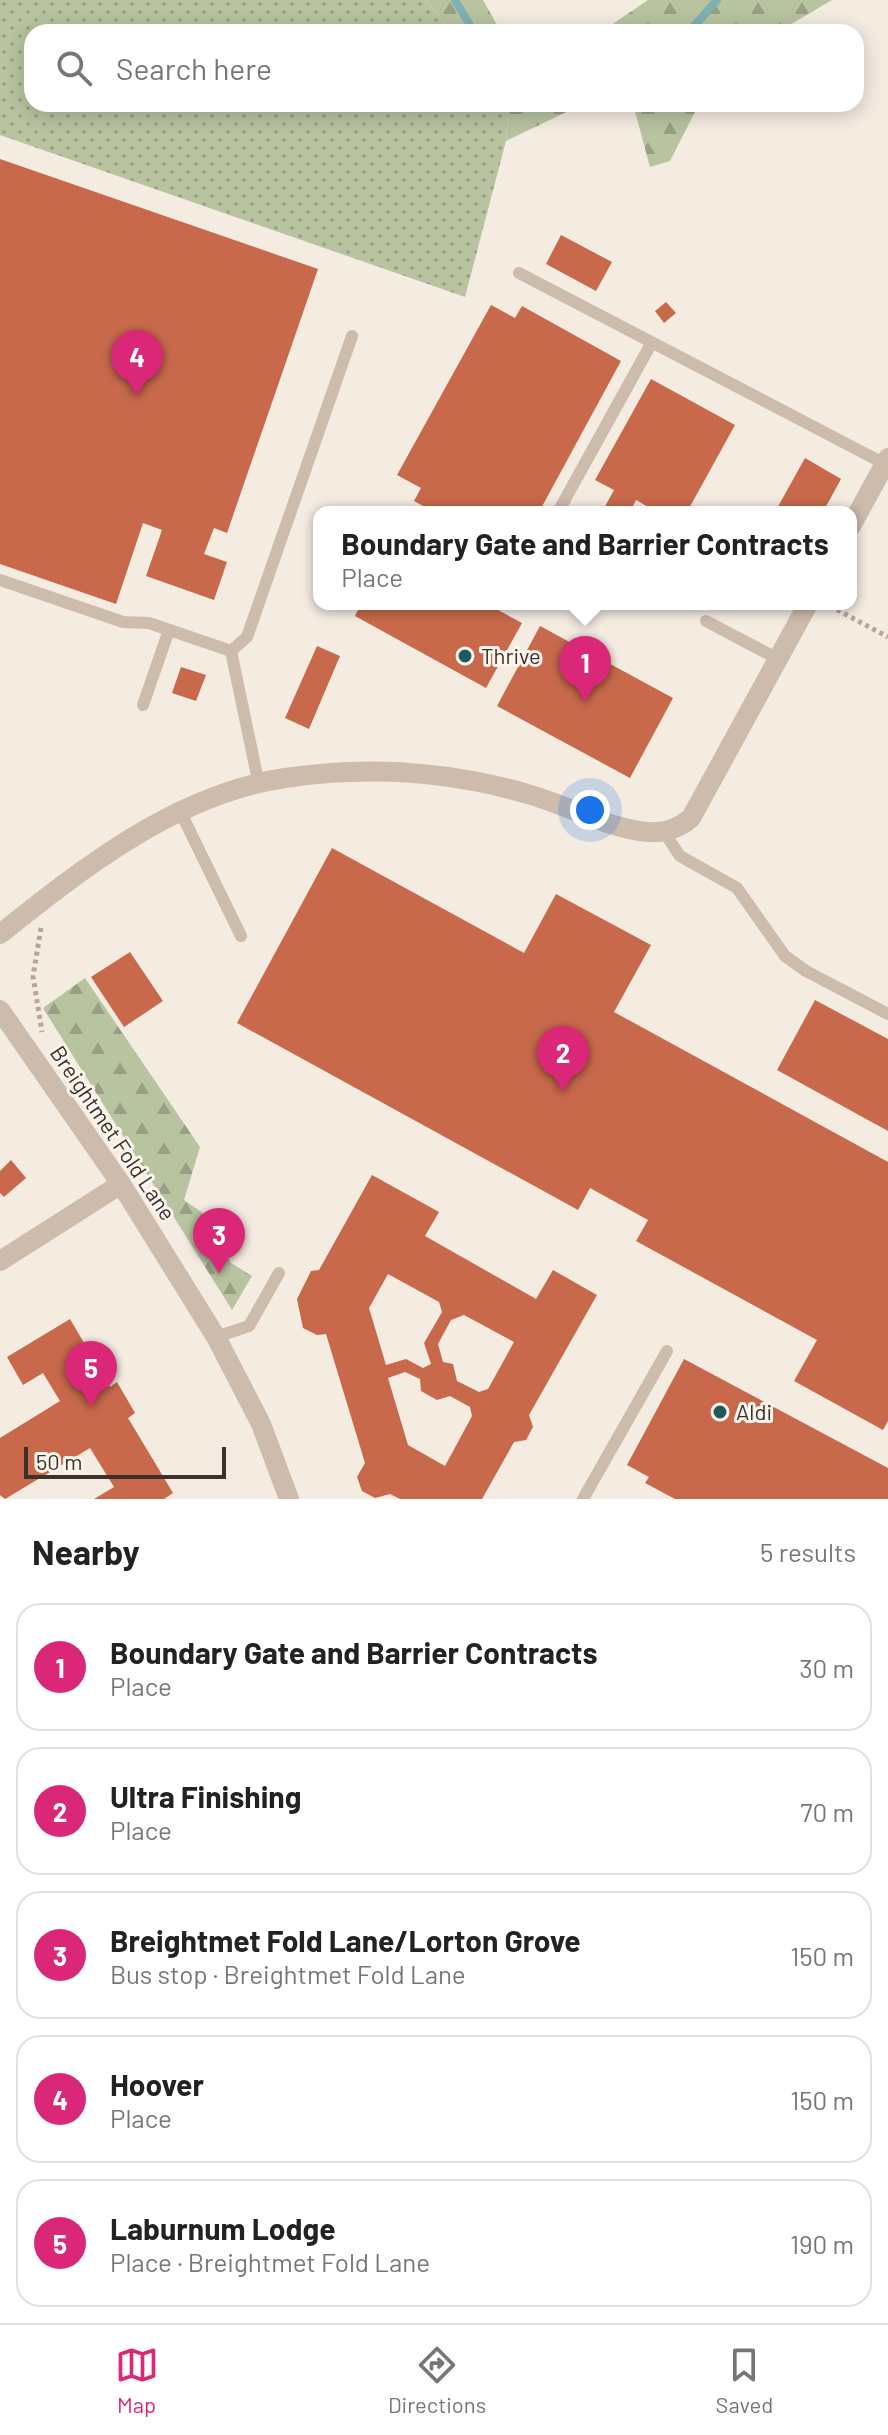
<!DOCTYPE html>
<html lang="en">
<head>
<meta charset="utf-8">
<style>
  :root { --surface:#fff; --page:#f2f2f2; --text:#222; --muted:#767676; --line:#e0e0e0; --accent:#db2777 }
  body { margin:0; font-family:Barlow,sans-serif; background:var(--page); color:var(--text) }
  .scale { position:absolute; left:24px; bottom:20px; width:202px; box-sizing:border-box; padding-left:8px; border:4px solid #3b302b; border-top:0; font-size:22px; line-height:28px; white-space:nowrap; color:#3b302b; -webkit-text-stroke:6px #fbf5ee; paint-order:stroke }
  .you { position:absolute; left:590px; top:810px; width:28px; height:28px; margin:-20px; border:6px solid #fff; border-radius:50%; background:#1a73e8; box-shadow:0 0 0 12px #1a73e833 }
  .badge { display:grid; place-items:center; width:52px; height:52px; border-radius:50%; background:var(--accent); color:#fff; font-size:26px; font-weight:700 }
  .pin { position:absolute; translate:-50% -66px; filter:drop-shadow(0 2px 4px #0008) }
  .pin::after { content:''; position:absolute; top:42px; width:28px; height:24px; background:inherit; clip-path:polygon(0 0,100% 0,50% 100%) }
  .popup { position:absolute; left:313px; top:506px; width:544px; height:104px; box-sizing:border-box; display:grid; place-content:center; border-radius:16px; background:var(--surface); filter:drop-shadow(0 2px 6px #0005); font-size:26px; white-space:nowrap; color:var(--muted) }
  .popup b { font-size:30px; color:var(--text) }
  .popup::after { content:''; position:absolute; left:50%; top:100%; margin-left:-16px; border:16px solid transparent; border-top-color:var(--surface) }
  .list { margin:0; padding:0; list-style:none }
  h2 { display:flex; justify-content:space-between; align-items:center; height:104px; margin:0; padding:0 32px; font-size:34px }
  h2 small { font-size:26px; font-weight:400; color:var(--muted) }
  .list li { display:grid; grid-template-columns:52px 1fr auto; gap:24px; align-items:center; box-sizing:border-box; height:128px; margin:0 16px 16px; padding:0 16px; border:2px solid var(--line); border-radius:24px }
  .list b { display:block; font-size:30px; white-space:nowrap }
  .list p { margin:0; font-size:26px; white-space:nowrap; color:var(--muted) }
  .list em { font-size:26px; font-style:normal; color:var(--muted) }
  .icon { flex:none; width:44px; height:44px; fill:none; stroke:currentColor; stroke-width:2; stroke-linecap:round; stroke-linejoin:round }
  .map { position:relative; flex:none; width:888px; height:1499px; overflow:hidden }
  .search { position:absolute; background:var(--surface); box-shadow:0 4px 20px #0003; left:24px; right:24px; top:24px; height:88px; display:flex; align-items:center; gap:20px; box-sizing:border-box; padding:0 28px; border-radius:24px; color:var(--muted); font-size:30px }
  .sheet { height:824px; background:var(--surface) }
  nav { display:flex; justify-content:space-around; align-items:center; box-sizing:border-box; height:112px; border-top:2px solid var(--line); background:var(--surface); font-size:22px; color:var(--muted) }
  nav a { display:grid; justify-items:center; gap:4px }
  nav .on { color:var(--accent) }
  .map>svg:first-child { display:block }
  .grass { fill:url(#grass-dots) }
  .forest { fill:url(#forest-firs) }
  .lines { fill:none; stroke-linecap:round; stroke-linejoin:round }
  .stream { stroke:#7fb0b2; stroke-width:8 }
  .building { fill:#c8694b; fill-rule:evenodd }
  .path { stroke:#b9a596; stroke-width:5; stroke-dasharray:4 4; stroke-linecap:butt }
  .lane { stroke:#cdbbac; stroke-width:12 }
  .street { stroke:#cdbbac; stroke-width:20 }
  .poi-dot { fill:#1f5a5e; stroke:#fbf5ee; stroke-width:3 }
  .labels { text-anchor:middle; stroke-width:6; stroke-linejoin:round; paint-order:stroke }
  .poi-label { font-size:22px; fill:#3b302b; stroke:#fbf5ee; text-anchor:start }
  .street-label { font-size:22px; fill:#3b302b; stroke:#fbf5ee }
</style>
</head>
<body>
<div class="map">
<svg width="888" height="1499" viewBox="0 0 888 1499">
  <defs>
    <pattern id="grass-dots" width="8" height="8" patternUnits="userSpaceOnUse" patternTransform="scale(2)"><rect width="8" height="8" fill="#b8c4a0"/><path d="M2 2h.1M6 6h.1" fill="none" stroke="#97a083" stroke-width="1.8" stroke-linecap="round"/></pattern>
    <pattern id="forest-firs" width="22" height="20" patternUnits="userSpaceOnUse" patternTransform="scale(2)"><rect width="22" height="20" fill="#b8c4a0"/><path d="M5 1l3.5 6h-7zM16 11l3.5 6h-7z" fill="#97a083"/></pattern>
  </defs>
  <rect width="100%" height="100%" fill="#f4ebe1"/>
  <polygon class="grass" points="0,0 426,0 452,32 32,32 32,104 509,104 506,141 465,297 0,135"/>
  <g class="forest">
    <polygon points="426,0 483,0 501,32 452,32"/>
    <polygon points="648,0 832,0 778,32 601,32"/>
    <polygon points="509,104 583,104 506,141"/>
    <polygon points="633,104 699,104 670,161 650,167"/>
    <polygon points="85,978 200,1147 184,1200 210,1218 231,1263 252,1276 232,1310 43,1008"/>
  </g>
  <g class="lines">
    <g class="stream">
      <polyline points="455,0 474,32"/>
      <polyline points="689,32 717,0"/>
    </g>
  </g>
  <g class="building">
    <polygon points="0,159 318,269 227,533 214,528 204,554 227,562 214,600 146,576 162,530 143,523 116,604 0,564"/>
    <polygon points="561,235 612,262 596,291 546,264"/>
    <polygon points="666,302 676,313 664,323 655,311"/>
    <polygon points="491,305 515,318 522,306 621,361 539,512 434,512 414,501 421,488 397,475"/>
    <polygon points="651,379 735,425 687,512 657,512 636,500 630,512 602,512 614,490 595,480"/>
    <polygon points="805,458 841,479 823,512 775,512"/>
    <polygon points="361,604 487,604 522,623 486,688 355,616"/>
    <polygon points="540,626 673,698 630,778 497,706"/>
    <polygon points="317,646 340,656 309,729 285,718"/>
    <polygon points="181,667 206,675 196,701 172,693"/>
    <polygon points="332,848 524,953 556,894 651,945 614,1012 888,1162 888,1421 883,1430 794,1381 817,1340 636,1241 648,1220 590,1188 578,1210 237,1023"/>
    <polygon points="130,952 163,1001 124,1027 91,977"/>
    <polygon points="815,1000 888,1039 888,1131 777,1070"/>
    <polygon points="11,1160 26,1178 4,1197 0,1193 0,1171"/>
    <path d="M372,1175L439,1212L425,1236L536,1299L553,1270L597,1295L529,1415L533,1427L526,1440L514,1442L482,1499H400L390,1494L375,1498L362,1491L357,1477L365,1463L326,1334L317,1335L303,1328L297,1299L311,1271L319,1270ZM388,1274L439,1302L442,1312L424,1343L431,1364L423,1368L406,1359L386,1365L369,1308ZM464,1315L514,1342L488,1389L479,1392L457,1381L453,1364L443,1362L438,1344L451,1320ZM405,1372L420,1379L421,1391L437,1400L450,1396L470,1407L472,1416L445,1466L408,1445L388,1378Z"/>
    <polygon points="70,1319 110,1387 117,1382 135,1413 128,1418 173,1493 164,1499 94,1499 114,1487 90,1448 5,1499 0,1495 0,1438 60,1401 43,1373 23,1385 7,1357"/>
    <polygon points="684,1359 888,1468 888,1499 675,1499 645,1483 649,1477 627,1465"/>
  </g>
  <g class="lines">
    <g class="path">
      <polyline points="830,606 888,637"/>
      <polyline points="41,928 33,976 42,1032"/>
    </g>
    <g class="lane">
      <polyline points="519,273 885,464"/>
      <polyline points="558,512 651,344"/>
      <polyline points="0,580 123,622 149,623 231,651 259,785"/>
      <polyline points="706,621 778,659"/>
      <polyline points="231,651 247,637 352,336"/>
      <polyline points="143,705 169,630"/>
      <polyline points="181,813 241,936"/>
      <polyline points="664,832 680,856 737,888 785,956 806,971 888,1014"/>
      <polyline points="216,1337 249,1326 279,1273"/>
      <polyline points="583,1499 667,1351"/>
    </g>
    <g class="street">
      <polyline points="851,526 888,458"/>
      <path d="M0,934C83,868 176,794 285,778C367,766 451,771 531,795C569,806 607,828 647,832C665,833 678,829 691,818L808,604"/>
      <polyline points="0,1010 121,1184 216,1337 261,1424 289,1499"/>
      <polyline points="0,1261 121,1184"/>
    </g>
  </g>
  <g class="poi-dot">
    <circle cx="465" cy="656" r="8"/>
    <circle cx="720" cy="1412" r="8"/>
  </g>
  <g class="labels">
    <g class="poi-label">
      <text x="481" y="664">Thrive</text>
      <text x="736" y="1420">Aldi</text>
    </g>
    <g class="street-label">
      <text transform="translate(113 1133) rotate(56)" y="8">Breightmet Fold Lane</text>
    </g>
  </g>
</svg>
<div class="scale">50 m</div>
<div class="you"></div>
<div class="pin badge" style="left:585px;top:702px">1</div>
<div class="popup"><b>Boundary Gate and Barrier Contracts</b>Place</div>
<div class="pin badge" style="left:563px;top:1092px">2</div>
<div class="pin badge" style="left:219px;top:1274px">3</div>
<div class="pin badge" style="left:137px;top:396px">4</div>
<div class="pin badge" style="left:91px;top:1407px">5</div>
<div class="search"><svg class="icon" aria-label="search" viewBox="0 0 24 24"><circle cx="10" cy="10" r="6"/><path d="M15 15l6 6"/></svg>Search here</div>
</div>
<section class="sheet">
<h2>Nearby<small>5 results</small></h2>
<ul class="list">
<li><span class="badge">1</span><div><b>Boundary Gate and Barrier Contracts</b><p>Place</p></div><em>30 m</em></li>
<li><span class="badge">2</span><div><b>Ultra Finishing</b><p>Place</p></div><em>70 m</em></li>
<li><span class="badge">3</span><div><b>Breightmet Fold Lane/Lorton Grove</b><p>Bus stop · Breightmet Fold Lane</p></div><em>150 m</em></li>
<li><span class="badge">4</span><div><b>Hoover</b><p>Place</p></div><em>150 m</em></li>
<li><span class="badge">5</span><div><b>Laburnum Lodge</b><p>Place · Breightmet Fold Lane</p></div><em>190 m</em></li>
</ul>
</section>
<nav>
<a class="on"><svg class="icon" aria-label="map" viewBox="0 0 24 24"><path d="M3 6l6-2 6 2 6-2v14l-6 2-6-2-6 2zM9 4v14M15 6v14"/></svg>Map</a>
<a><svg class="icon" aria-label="directions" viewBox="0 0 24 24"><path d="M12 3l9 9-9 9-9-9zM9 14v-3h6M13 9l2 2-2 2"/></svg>Directions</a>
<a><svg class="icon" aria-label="saved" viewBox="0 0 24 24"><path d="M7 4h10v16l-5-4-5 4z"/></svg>Saved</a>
</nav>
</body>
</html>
